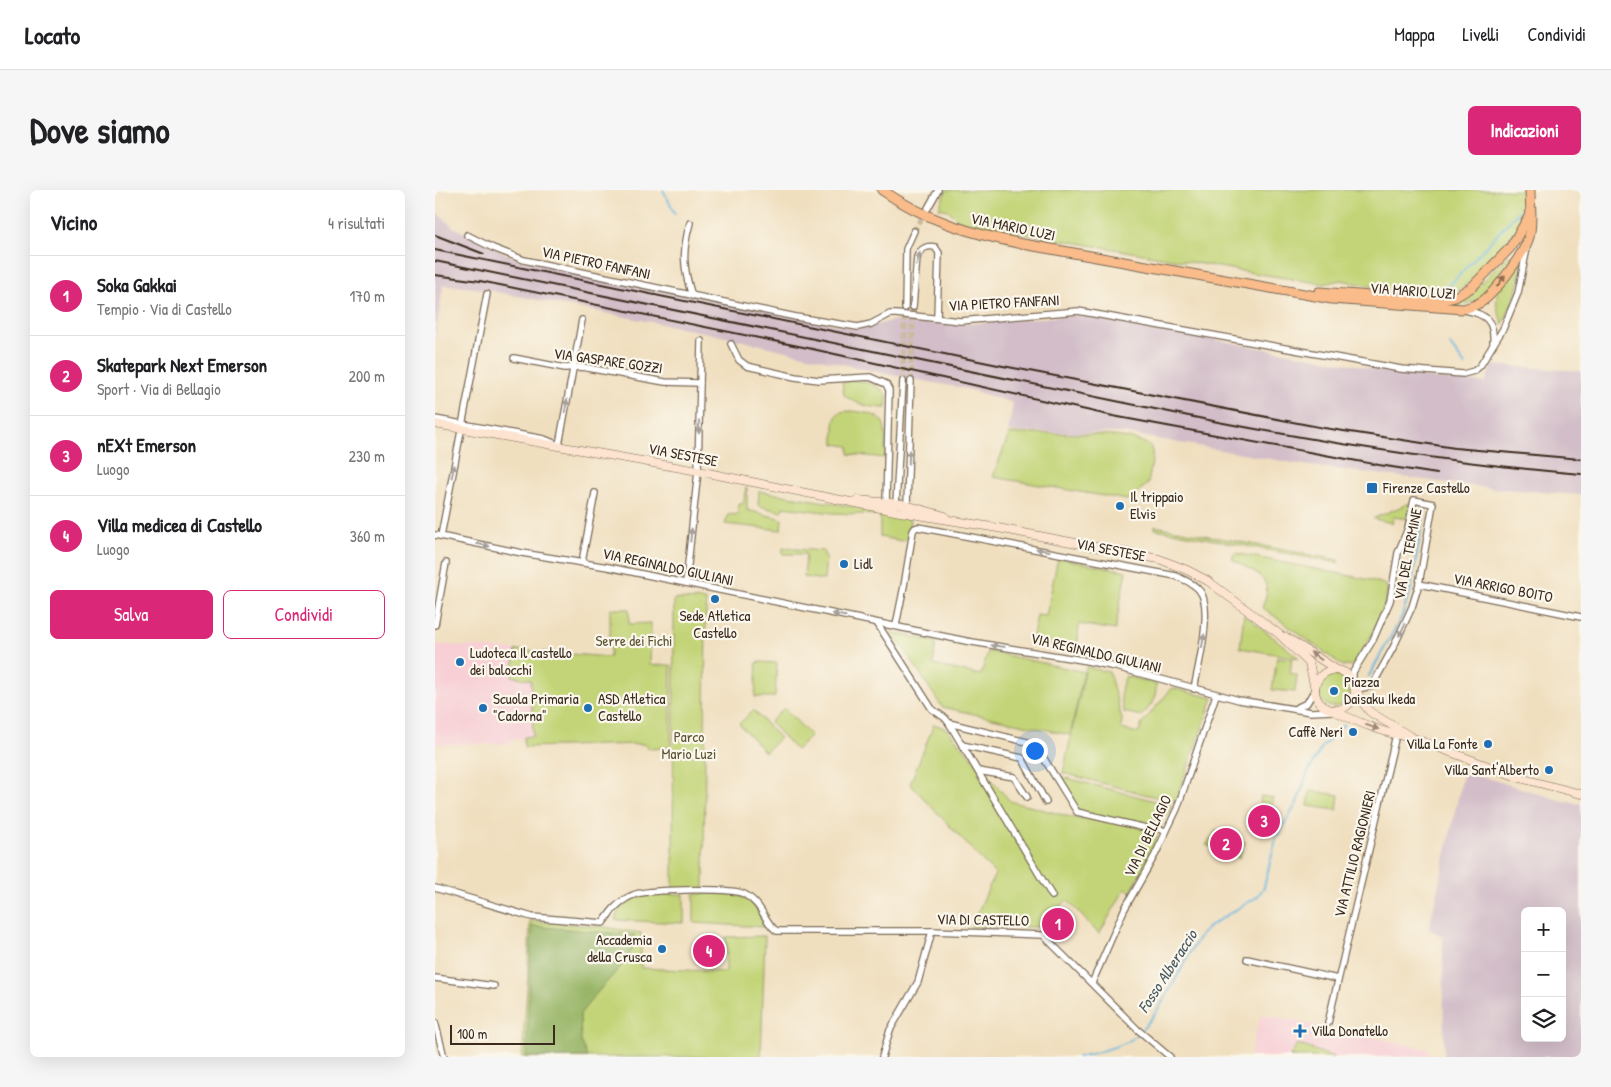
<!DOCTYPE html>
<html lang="it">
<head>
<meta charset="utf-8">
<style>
  :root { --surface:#fff; --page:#f6f6f6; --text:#202124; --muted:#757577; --line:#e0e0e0; --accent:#db2777 }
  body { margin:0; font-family:"Patrick Hand",sans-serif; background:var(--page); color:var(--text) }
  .controls { position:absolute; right:15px; bottom:15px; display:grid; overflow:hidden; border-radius:8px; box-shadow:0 5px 20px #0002 }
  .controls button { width:45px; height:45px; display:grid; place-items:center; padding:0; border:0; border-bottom:1px solid var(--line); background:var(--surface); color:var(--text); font:25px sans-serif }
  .scale { position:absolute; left:15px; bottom:12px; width:105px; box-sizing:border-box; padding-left:5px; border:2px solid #3b2a1e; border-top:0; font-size:14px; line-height:18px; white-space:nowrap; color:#3b2a1e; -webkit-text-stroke:4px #fbf7ec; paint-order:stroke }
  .you { position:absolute; left:599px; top:560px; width:18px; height:18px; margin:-12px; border:4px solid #fff; border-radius:50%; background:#1a73e8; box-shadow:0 0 0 8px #1a73e833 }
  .badge { display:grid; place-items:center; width:32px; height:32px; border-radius:50%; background:var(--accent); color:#fff; font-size:16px; font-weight:700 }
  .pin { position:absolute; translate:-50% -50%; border:2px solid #fff; box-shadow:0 1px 5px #0006 }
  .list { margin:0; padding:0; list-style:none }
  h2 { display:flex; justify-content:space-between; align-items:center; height:65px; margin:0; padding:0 20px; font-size:21px }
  h2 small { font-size:16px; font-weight:400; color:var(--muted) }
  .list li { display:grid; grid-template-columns:32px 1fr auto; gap:15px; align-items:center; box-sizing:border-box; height:80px; padding:0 20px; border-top:1px solid var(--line) }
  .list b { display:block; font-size:19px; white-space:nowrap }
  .list p { margin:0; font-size:16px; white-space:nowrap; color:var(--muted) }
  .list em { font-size:16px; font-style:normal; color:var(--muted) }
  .actions { display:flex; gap:10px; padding:15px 20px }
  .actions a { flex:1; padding:11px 0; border:1px solid var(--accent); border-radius:8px; text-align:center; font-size:18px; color:var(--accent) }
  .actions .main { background:var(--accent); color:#fff }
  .icon { flex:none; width:28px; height:28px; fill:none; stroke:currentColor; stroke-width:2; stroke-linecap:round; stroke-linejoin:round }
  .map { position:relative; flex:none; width:1146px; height:867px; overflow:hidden; border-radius:8px }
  header { display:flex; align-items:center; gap:30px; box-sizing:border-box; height:70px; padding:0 25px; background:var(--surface); border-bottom:1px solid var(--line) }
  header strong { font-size:24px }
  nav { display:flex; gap:28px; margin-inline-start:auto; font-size:18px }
  .intro { display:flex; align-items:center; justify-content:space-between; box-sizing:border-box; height:120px; padding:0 30px }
  h1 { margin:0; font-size:35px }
  .button { padding:12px 22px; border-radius:8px; background:var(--accent); color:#fff; font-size:18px; font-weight:700 }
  main { display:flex; gap:30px; padding:0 30px }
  aside { flex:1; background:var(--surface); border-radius:8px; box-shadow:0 5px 20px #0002 }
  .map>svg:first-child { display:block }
  .built { fill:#f7cfd5 }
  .industrial { fill:#d2bdc8; fill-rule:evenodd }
  .green { fill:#c2d477; stroke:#7e7f4a }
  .forest { fill:#99b668; stroke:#6a7043 }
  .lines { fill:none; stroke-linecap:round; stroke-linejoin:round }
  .stream { stroke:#61b4dd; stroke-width:2 }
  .street-tunnel { stroke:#ccbb9f; stroke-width:5.5; stroke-dasharray:5.5 3; stroke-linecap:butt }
  .street-casing { stroke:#7a6956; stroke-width:8 }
  .secondary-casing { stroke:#7a6956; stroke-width:9 }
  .primary-casing { stroke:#7a6956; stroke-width:11 }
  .street { stroke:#fff; stroke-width:5.5 }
  .secondary { stroke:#fde4d0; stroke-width:8 }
  .primary { stroke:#f9bc8a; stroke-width:9 }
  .rail { stroke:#3b2a1e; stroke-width:2 }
  .oneway { fill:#a79f9a }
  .oneway2 { fill:#906c4f }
  .oneway3 { fill:#9c8777 }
  .poi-dot { fill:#1f6fb2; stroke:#fbf7ec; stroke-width:2 }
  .labels { text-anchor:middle; stroke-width:4.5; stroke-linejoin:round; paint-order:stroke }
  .street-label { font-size:15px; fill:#3b2a1e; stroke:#fbf7ec }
  .poi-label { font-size:15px; fill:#3b2a1e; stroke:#fbf7ec; text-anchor:start }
  .park-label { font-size:15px; fill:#5d5434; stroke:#fbf7ec }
  .water-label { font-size:16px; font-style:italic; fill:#485a61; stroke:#fbf7ec }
</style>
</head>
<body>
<header>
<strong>Locato</strong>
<nav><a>Mappa</a><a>Livelli</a><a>Condividi</a></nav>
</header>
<div class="intro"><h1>Dove siamo</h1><a class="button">Indicazioni</a></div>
<main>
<aside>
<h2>Vicino<small>4 risultati</small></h2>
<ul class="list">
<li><span class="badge">1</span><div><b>Soka Gakkai</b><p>Tempio · Via di Castello</p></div><em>170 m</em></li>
<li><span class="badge">2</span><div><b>Skatepark Next Emerson</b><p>Sport · Via di Bellagio</p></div><em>200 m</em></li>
<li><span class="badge">3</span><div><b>nEXt Emerson</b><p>Luogo</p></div><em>230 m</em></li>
<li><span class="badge">4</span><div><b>Villa medicea di Castello</b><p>Luogo</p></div><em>360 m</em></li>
</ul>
<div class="actions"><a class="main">Salva</a><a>Condividi</a></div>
</aside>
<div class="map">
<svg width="1146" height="867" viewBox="0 0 1146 867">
  <rect width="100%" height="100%" fill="#fbf7ec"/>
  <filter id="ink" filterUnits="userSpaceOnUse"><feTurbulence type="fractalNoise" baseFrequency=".02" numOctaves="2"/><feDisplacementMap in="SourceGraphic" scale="10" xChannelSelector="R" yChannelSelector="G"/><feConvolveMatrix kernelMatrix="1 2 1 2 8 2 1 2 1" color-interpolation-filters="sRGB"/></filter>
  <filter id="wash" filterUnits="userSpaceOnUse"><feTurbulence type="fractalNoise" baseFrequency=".0096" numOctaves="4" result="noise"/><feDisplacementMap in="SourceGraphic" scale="20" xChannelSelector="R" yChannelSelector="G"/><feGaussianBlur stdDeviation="1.12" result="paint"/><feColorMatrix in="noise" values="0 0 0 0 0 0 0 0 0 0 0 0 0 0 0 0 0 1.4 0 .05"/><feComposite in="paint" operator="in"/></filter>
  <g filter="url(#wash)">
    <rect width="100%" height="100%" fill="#f0dfbf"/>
    <g class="built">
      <polygon points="2,454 81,460 77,486 96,490 98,546 89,547 89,549 77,550 76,554 0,554 0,465"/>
      <polygon points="826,824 993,859 994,867 814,867"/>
    </g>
    <g class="industrial">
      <polygon points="0,21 18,37 82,69 424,139 461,130 516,135 646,125 986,187 1050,193 1057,175 1146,181 1146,305 1056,298 875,276 689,243 573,242 578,213 533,199 451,184 273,143 41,98 8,95 0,151"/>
      <path d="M1029,581L1128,611L1146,614V867H1009L1008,747L994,739ZM1090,721H1127V848H1090Z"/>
    </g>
    <g class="green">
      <polygon points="511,0 1091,0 1090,29 1053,73 1032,94 1023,101 1014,105 1000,106 965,102 906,90 889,94 819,83 526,33 513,20 504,18"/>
      <polygon points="1074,65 1076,66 1076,68 1048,106 1041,111 1025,116 897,105 1025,109 1039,100"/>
      <path d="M1085,67L1087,71L1081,103L1068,134C1063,121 1059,114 1063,101Z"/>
      <path d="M415,190C431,191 441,193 452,205L451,218C436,218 421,214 409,205L407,192Z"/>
      <path d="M415,221C455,224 451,233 450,268L414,264V256L399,254C399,243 397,231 404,222Z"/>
      <path d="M574,244C596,244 712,239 717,260C719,267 714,286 713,294L692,310L558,287Z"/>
      <polygon points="311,298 312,298 312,320 347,329 346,340 290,334 294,324 303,325 304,314 308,314"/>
      <polygon points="324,301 450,322 475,330 472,348 467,351 445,347 445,325 398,323 348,317 347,322 325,316 323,315"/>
      <polygon points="975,313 976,314 972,329 959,327 957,333 939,329 939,328"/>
      <polygon points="720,336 903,370 903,373 720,339"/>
      <polygon points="348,358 389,361 389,366 391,366 389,390 369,387 371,364 348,364"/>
      <path d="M800,363L936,390L951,395C958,407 929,462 919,473C916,476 913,476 908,476L827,417C841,387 821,384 797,369Z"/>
      <polygon points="623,368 691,381 680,440 644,434 642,461 597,452 602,425 611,426"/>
      <polygon points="239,409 271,410 269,700 238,701"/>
      <polygon points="175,419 194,419 194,434 216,433 215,475 236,475 236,557 216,559 208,554 89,557 89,547 98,546 96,490 77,486 81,460 175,467"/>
      <polygon points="809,424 864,468 805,458"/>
      <polygon points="456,442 501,452 498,475 546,485 553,461 649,482 635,545 507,517 467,456 458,448"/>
      <polygon points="842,467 857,469 855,483 862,485 860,502 837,500"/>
      <polygon points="322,472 342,473 340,507 320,507"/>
      <polygon points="651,477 674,482 687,529 686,539 704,543 707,533 737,498 778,508 740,612 628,583"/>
      <circle cx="899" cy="501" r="16"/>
      <path d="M691,486L721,494C722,508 716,517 706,526L689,522C685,509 684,499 691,486Z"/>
      <polygon points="349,518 376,546 361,560 335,532"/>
      <polygon points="318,520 345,548 330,562 304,534"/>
      <polygon points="499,534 512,539 575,611 647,630 624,586 736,615 734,623 719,631 722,648 696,702 690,699 664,744 632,710 604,737 536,737 560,684 475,594"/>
      <polygon points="875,601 904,605 902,620 873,616"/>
      <polygon points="826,606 838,608 834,643 821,641"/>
      <polygon points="781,641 810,652 804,668 771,655"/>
      <path d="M293,703C313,707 325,717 329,737L259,733V704Z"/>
      <path d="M249,704V733L180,730C187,700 226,705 249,704Z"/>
      <polygon points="95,731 169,737 206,743 206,778 291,782 291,747 330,746 326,867 87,867 92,799"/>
      <polygon points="862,854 899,867 855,867"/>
    </g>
    <polygon class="forest" points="97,736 200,745 197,760 189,773 161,804 145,824 146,851 152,867 91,867"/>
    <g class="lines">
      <g class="stream">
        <polyline points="228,0 240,23"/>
        <polyline points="1011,99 1084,21 1089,14 1089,0"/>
        <polyline points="1015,155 1030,175"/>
        <polyline points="934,486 967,426 976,398 989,322"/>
        <path d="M643,867C653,865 686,856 694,851C725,829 744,778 765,746L774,737L787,728L822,707L829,697L841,648L862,613L872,584L887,557L902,542L909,534"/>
      </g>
    </g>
  </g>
  <g filter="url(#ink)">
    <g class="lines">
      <g class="street-tunnel">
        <polyline points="479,41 491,22"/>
        <polyline points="468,191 470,120"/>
        <polyline points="476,191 478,117"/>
      </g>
      <defs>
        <g id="street">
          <polyline points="493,18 503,0"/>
          <path d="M255,33C247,61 248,78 257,106"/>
          <polyline points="32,45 58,58 89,70 361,127 423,137 436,134 455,124 461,124 525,131 643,121 966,179 1028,184 1039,181 1045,176 1068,139 1083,103 1092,58"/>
          <path d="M478,117L482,67C485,59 492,55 500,57L504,63L502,128"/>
          <polyline points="470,118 471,59 479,41"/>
          <path d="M1030,120C1051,124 1060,131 1058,154"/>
          <polyline points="296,154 304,170 312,176 360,187 384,190 435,187 451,194 454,200 451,313"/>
          <polyline points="79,168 130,178 147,177 230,192 265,193"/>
          <polyline points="0,229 109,249 124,255 147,130"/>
          <polyline points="463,314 461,314 468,191"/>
          <polyline points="468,316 472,315 476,191"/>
          <polyline points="0,345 87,363 173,377 531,451 647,470 681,477 804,510 876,522 897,521"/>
          <polyline points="6,346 52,104"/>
          <polyline points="147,372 160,303"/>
          <polyline points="251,393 263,281 266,151"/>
          <polyline points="984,394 1146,427"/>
          <polyline points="442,433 497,519 510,528 514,533 617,706"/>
          <polyline points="0,435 11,373"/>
          <path d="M461,435L469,396L478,341L480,338L483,337L741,386C749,390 759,393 764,400C779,416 763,477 759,499"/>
          <polyline points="918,490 918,482 938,450 955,411 963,363 973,338 979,310 998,314 984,394 977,417 959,456 937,496 927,498 918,491"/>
          <polyline points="861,518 872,513 880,499"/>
          <polyline points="514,533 600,554 642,622 715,639 722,638 730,641"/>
          <polyline points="527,555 587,568 611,612"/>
          <polyline points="543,581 579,587 592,607"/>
          <path d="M0,698L97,727L168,733C175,723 181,714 192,708C196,706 201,703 206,703C223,700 296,697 309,704C328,714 330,734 342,741H497L608,745L702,839L735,867"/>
          <polyline points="812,769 903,789"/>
          <polyline points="0,788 59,796"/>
          <polyline points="657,793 689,720 720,665 742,619 781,505"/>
          <polyline points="0,832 9,867"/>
          <polyline points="893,833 961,545"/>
          <polyline points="447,867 455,840 483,792 497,741"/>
        </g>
        <g id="secondary">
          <polyline points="0,234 263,281 465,322 563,338 724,369 752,380 773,391 844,444 874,473 880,499"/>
          <polyline points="423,310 467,314 510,326"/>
          <polyline points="851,447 902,480"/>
          <circle cx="900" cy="500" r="20"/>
          <polyline points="920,495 926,511 935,522 978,548 1085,588 1146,604"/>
          <path d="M899,521C923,532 948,543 973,547"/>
        </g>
        <g id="primary">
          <path d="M447,0C490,30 537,44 588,54L897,109L1028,119C1036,117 1043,115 1049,110C1062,100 1090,62 1094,47C1098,32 1095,15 1095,0"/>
          <polyline points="884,102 1001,111 1020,107 1037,97 1075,58 1095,25"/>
        </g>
      </defs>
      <use href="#street" class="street-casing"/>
      <use href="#secondary" class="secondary-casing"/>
      <use href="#primary" class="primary-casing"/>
      <use href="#street" class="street"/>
      <use href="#secondary" class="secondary"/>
      <use href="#primary" class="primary"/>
      <g class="rail">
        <polyline points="0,45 49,64"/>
        <polyline points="0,60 568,176 889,238 1020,258 1146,269"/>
        <path d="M0,71L783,232C904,255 1024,274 1146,284"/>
        <polyline points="0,85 45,91 373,158 678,226 944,275 1002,284"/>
      </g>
    </g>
    <defs><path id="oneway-solid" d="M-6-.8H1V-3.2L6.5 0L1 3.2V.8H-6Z" transform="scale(1.25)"/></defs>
    <g class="oneway">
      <use href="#oneway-solid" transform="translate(483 69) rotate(-74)"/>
      <use href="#oneway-solid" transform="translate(131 216) rotate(-80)"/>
      <use href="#oneway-solid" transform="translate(264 237) rotate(91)"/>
      <use href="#oneway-solid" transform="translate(474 267) rotate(-88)"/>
      <use href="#oneway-solid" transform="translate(18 281) rotate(-79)"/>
      <use href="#oneway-solid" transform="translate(256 345) rotate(-84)"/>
      <use href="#oneway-solid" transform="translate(48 355) rotate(12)"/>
      <use href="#oneway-solid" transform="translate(608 360) rotate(-170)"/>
      <use href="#oneway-solid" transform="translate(404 425) rotate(-168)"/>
      <use href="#oneway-solid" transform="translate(967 440) rotate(116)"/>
      <use href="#oneway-solid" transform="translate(768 451) rotate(-80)"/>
      <use href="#oneway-solid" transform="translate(563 456) rotate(-173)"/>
    </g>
    <use class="oneway2" href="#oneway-solid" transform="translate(1066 91) rotate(-54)"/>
    <g class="oneway3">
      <use href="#oneway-solid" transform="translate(881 466) rotate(-144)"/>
      <use href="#oneway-solid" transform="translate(937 537) rotate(19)"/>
    </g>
  </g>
  <g class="poi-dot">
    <rect x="931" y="292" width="12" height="12" rx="2.5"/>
    <circle cx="685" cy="316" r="5"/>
    <circle cx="409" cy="374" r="5"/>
    <circle cx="280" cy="409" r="5"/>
    <circle cx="25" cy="472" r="5"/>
    <circle cx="899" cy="501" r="5"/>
    <circle cx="48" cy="518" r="5"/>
    <circle cx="153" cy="518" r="5"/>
    <circle cx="918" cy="542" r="5"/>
    <circle cx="1053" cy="554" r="5"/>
    <circle cx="1114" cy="580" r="5"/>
    <circle cx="227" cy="759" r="5"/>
    <path d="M862.5 833.5h5v5h5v5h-5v5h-5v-5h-5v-5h5z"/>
  </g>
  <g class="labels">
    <g class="street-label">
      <text transform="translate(578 37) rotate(12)" y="5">VIA MARIO LUZI</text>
      <text transform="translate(161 73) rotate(12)" y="5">VIA PIETRO FANFANI</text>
      <text transform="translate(978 101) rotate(4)" y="5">VIA MARIO LUZI</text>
      <text transform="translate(569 113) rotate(-3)" y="5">VIA PIETRO FANFANI</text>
      <text transform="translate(173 171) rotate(8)" y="5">VIA GASPARE GOZZI</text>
      <text transform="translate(248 265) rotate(11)" y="5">VIA SESTESE</text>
      <text transform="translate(676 360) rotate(11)" y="5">VIA SESTESE</text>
      <text transform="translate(973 364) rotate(-79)" y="5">VIA DEL TERMINE</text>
      <text transform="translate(233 377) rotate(12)" y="5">VIA REGINALDO GIULIANI</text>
      <text transform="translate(1068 398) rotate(11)" y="5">VIA ARRIGO BOITO</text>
      <text transform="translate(661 463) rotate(13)" y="5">VIA REGINALDO GIULIANI</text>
      <text transform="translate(713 646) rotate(-64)" y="5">VIA DI BELLAGIO</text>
      <text transform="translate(920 664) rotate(-76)" y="5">VIA ATTILIO RAGIONIERI</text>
      <text transform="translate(548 730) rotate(1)" y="5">VIA DI CASTELLO</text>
    </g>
    <g class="poi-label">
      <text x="948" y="303">Firenze Castello</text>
      <text x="695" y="312">Il trippaio<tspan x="695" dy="17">Elvis</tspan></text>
      <text x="419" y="379">Lidl</text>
      <text x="280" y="431" text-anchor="middle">Sede Atletica<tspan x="280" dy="17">Castello</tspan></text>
      <text x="35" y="468">Ludoteca Il castello<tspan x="35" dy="17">dei balocchi</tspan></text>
      <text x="909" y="497">Piazza<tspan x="909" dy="17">Daisaku Ikeda</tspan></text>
      <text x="58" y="514">Scuola Primaria<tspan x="58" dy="17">"Cadorna"</tspan></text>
      <text x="163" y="514">ASD Atletica<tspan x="163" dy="17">Castello</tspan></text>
      <text x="908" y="547" text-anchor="end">Caffè Neri</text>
      <text x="1043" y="559" text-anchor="end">Villa La Fonte</text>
      <text x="1104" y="585" text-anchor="end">Villa Sant'Alberto</text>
      <text x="217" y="755" text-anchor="end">Accademia<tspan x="217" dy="17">della Crusca</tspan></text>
      <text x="876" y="846">Villa Donatello</text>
    </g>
    <g class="park-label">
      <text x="199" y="456">Serre dei Fichi</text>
      <text x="254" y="552">Parco<tspan x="254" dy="17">Mario Luzi</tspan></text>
    </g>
    <g class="water-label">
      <text transform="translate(732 781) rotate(-57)" y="6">Fosso Alberaccio</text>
    </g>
  </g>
</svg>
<div class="controls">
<button>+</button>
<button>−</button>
<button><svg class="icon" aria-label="layers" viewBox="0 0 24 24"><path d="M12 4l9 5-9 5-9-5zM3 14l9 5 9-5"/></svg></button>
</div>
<div class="scale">100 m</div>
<div class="you"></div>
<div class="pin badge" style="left:623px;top:734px">1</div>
<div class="pin badge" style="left:791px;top:654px">2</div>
<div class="pin badge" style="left:829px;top:631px">3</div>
<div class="pin badge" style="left:274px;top:761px">4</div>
</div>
</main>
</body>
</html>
